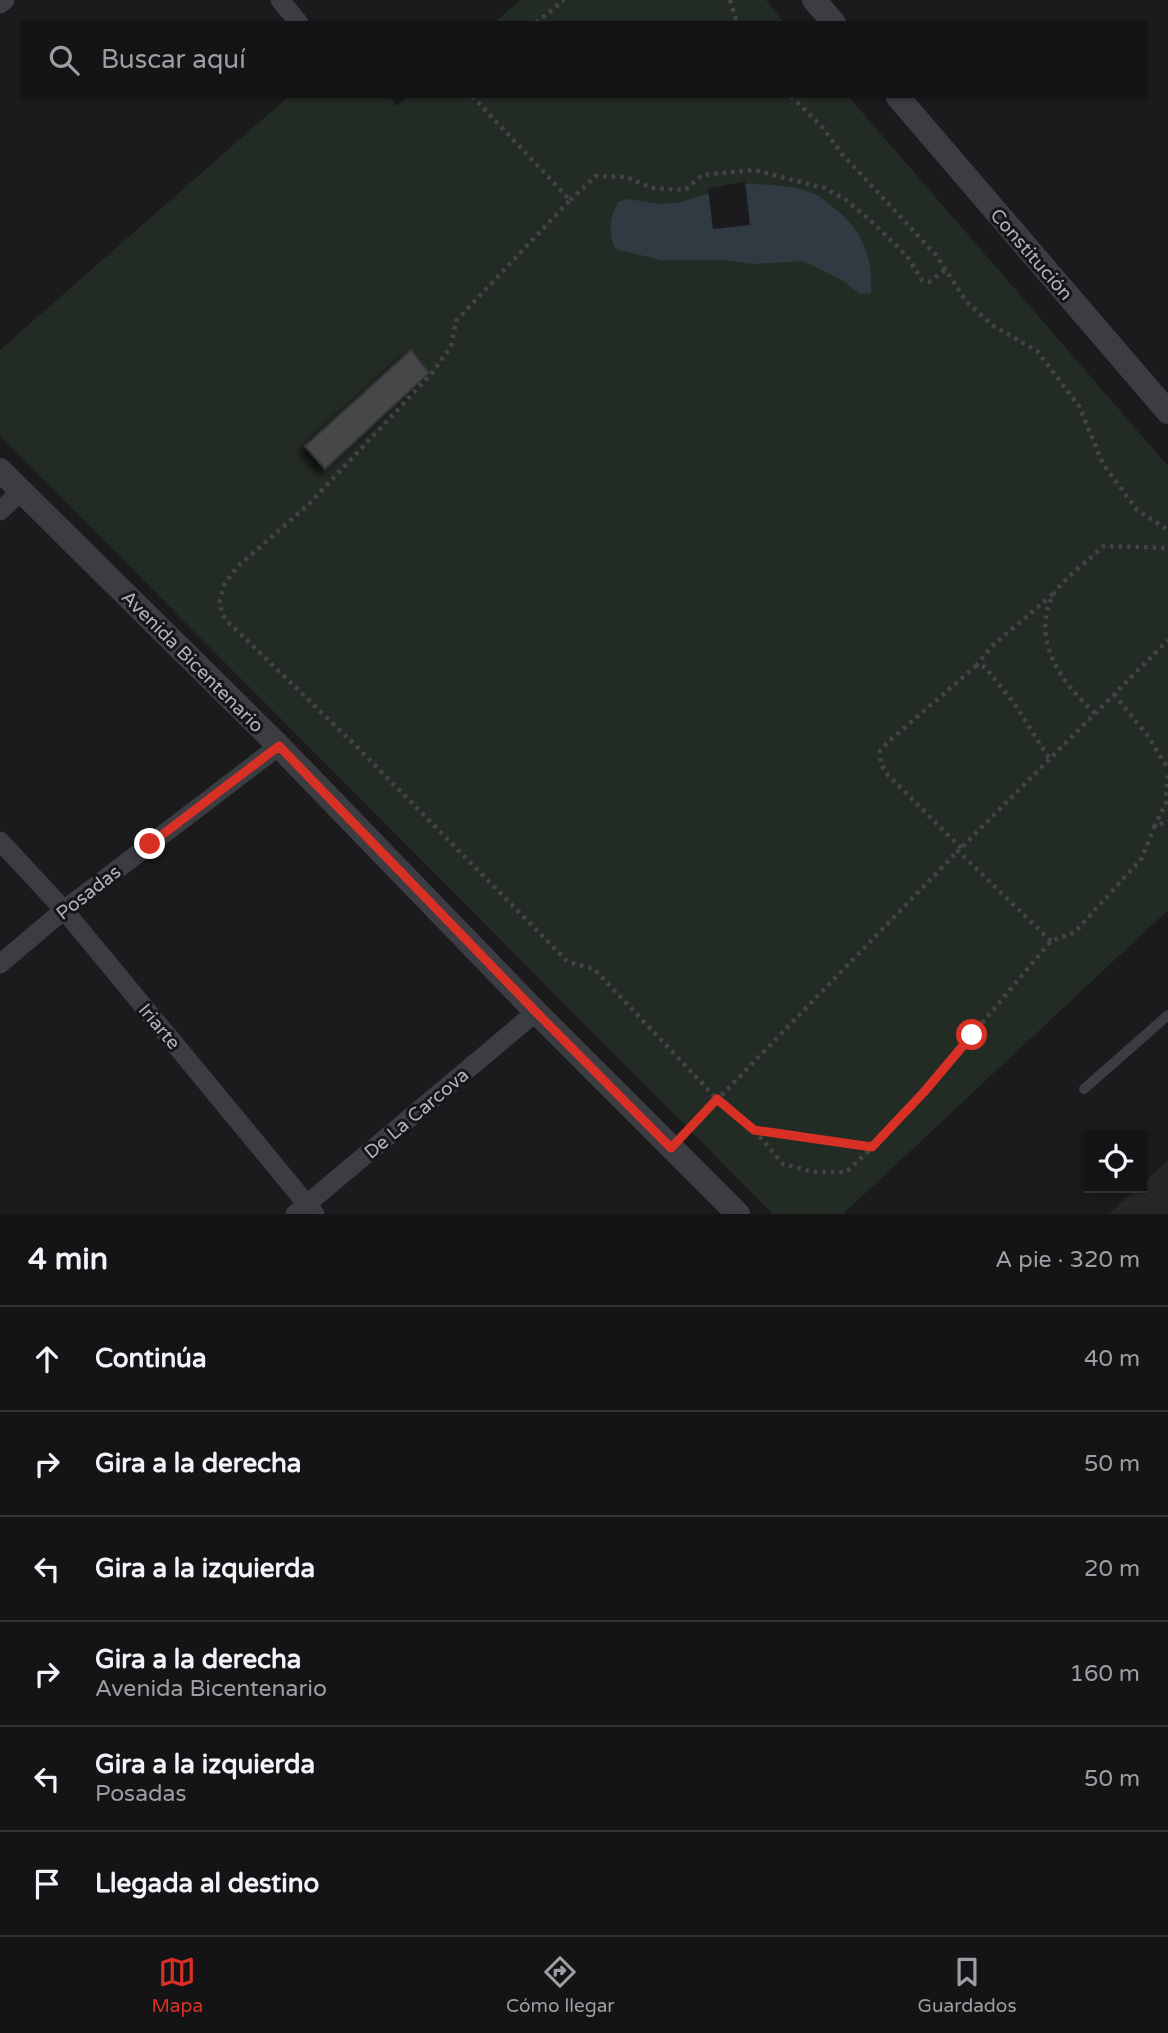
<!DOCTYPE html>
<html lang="es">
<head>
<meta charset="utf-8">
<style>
  :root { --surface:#141416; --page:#1d1d1f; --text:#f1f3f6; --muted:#9d9ea1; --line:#333335; --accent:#d93025 }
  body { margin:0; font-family:"Varela Round",sans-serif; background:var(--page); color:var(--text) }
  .controls { position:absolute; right:21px; bottom:21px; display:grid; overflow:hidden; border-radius:0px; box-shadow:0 2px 5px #0004 }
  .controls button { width:63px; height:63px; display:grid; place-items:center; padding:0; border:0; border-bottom:2px solid var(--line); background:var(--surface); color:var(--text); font:35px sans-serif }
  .stop { position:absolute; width:21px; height:21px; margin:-16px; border:5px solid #d93025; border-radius:50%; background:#fff }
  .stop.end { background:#d93025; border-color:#fff; box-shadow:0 2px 7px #0008 }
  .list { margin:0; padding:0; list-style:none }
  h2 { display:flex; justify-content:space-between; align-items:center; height:91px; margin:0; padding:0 28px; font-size:30px }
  h2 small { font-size:23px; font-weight:400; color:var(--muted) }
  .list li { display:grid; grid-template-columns:46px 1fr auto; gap:21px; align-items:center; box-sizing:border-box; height:105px; padding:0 28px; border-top:2px solid var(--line) }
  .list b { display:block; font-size:26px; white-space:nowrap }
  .list p { margin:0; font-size:23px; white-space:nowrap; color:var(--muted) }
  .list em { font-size:23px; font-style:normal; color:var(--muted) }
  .icon { flex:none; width:38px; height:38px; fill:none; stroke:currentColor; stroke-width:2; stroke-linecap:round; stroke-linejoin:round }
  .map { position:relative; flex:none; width:1168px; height:1214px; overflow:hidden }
  .search { position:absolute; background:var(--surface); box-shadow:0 2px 5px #0004; left:21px; right:21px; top:21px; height:77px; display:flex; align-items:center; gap:18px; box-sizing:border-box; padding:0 24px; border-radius:0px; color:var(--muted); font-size:26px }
  .sheet { height:721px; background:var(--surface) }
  nav { display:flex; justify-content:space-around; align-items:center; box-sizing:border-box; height:98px; border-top:2px solid var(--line); background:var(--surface); font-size:19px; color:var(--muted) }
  nav a { display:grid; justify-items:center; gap:4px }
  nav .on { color:var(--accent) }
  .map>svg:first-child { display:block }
  .built { fill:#27272a }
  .green { fill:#232c24 }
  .water { fill:#303a42 }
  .pier { fill:#1b1b1d }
  .building { fill:#45464a; stroke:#353539; stroke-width:2; filter:url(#shadow) }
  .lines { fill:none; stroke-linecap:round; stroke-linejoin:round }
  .path { stroke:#424449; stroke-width:4.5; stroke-dasharray:3.5 5; stroke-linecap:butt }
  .service { stroke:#3c3d42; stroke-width:10 }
  .minor { stroke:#3c3d42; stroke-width:19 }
  .tertiary { stroke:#3c3d42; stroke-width:24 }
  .route { stroke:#d93025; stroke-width:9 }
  .labels { text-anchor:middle; stroke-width:6; stroke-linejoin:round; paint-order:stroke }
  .street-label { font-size:19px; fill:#aeb2bd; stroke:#161618 }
</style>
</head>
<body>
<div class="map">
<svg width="1168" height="1214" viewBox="0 0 1168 1214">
  <defs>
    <filter id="shadow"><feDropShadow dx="-6" dy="6" stdDeviation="3.5" flood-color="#0009"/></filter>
  </defs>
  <rect width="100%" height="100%" fill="#1b1b1d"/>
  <polygon class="built" points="1168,1160 1168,1214 1109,1214 1138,1188 1142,1188 1142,1184"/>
  <g class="green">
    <polygon points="520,0 766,0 784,23 494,23"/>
    <polygon points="289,96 388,96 397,106 409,96 848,96 1168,466 1168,910 843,1214 773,1214 0,436 0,350"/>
  </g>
  <path class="water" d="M743,184C763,184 793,185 812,193C819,195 825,201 830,205C861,226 873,256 871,293L859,294L845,282L804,261L753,264L724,260H661L615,249C608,232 609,219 618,202L628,199L660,204L677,203Z"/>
  <polygon class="pier" points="745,181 750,225 713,229 708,189"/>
  <polygon class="building" points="411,350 429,373 325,469 305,446"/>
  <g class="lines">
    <g class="path">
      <polyline points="730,0 737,23"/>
      <polyline points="536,23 564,0"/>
      <polyline points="472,96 570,200 456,321 451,346 433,372 308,505 237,567 225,583 219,603 225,619 355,745 568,962 594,969 717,1099 754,1130 872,1147 924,1092 1051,941 1075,932 1142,858 1154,827 1168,821"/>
      <polyline points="791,96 823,128 842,154 936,255 966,301 992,325 1037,351 1079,406 1103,464 1137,510 1168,530"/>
      <polyline points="570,200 596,176 626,177 652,188 685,190 702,175 754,170 825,188 846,200 871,221 907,256 922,280 929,282 945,270"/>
      <polyline points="976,666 992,646 1053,594"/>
      <polyline points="1114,694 1147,735 1168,768"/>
      <path d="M1095,713C1062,684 1030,640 1053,595C1060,582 1092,557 1104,546L1168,548"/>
      <polyline points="1154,827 1166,803 1168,772"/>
      <polyline points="961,848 887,774 881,764 880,751 889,741 976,666 985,667 1014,703 1049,758"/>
      <polyline points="1051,941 958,851 1168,640"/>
      <polyline points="754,1130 783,1164 813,1172 846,1172 872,1148"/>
      <polyline points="686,1132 958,851"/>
    </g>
    <polyline class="service" points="1084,1089 1168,1015"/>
    <g class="minor">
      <polyline points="280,0 299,23"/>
      <polyline points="0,4 5,0"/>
      <polyline points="0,511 21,491"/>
      <polyline points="0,841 64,910 315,1214"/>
      <polyline points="0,964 64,910 279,746"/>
      <polyline points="295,1214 536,1012"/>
    </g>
    <g class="tertiary">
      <polyline points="814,0 834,23"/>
      <polyline points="897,96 1168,412"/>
      <polyline points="0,470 279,746 536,1012 738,1214"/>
    </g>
  </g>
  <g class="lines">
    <polyline class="route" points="150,844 279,746 536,1012 671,1148 717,1099 754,1130 872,1147 924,1092 972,1035"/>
  </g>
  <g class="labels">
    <g class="street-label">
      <text transform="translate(1032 254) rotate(49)" y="7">Constitución</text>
      <text transform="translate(193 661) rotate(45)" y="7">Avenida Bicentenario</text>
      <text transform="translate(88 892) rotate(-38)" y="7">Posadas</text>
      <text transform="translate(160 1026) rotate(50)" y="7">Iriarte</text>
      <text transform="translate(416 1113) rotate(-40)" y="7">De La Carcova</text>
    </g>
  </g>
</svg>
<div class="controls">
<button><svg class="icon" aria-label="locate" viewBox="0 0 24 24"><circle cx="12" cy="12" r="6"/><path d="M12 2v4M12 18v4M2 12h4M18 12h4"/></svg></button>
</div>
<div class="stop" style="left:972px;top:1035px"></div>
<div class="stop end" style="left:150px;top:844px"></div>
<div class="search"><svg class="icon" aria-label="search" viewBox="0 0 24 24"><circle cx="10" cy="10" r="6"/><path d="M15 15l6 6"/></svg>Buscar aquí</div>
</div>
<section class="sheet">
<h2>4 min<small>A pie · 320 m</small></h2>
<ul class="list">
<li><svg class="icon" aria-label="ahead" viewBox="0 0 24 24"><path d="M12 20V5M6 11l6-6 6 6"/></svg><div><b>Continúa</b></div><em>40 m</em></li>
<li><svg class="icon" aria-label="right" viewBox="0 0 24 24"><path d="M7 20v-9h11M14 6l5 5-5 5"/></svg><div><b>Gira a la derecha</b></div><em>50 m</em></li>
<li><svg class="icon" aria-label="left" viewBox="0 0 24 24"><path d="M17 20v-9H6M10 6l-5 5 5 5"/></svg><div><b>Gira a la izquierda</b></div><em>20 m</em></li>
<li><svg class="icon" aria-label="right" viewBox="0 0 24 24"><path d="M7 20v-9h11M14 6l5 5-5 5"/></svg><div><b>Gira a la derecha</b><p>Avenida Bicentenario</p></div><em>160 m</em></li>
<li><svg class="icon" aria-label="left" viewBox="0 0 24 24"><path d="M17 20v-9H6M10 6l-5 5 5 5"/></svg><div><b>Gira a la izquierda</b><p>Posadas</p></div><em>50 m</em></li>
<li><svg class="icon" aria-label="arrive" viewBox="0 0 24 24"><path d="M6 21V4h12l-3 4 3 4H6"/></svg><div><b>Llegada al destino</b></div></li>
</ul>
</section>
<nav>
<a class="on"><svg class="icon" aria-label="map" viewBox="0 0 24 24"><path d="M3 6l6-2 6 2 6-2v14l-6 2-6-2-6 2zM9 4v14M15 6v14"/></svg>Mapa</a>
<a><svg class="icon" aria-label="directions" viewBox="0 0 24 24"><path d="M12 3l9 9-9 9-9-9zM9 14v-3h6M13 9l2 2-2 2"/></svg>Cómo llegar</a>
<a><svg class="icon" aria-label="saved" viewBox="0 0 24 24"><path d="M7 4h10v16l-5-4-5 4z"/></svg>Guardados</a>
</nav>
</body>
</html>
